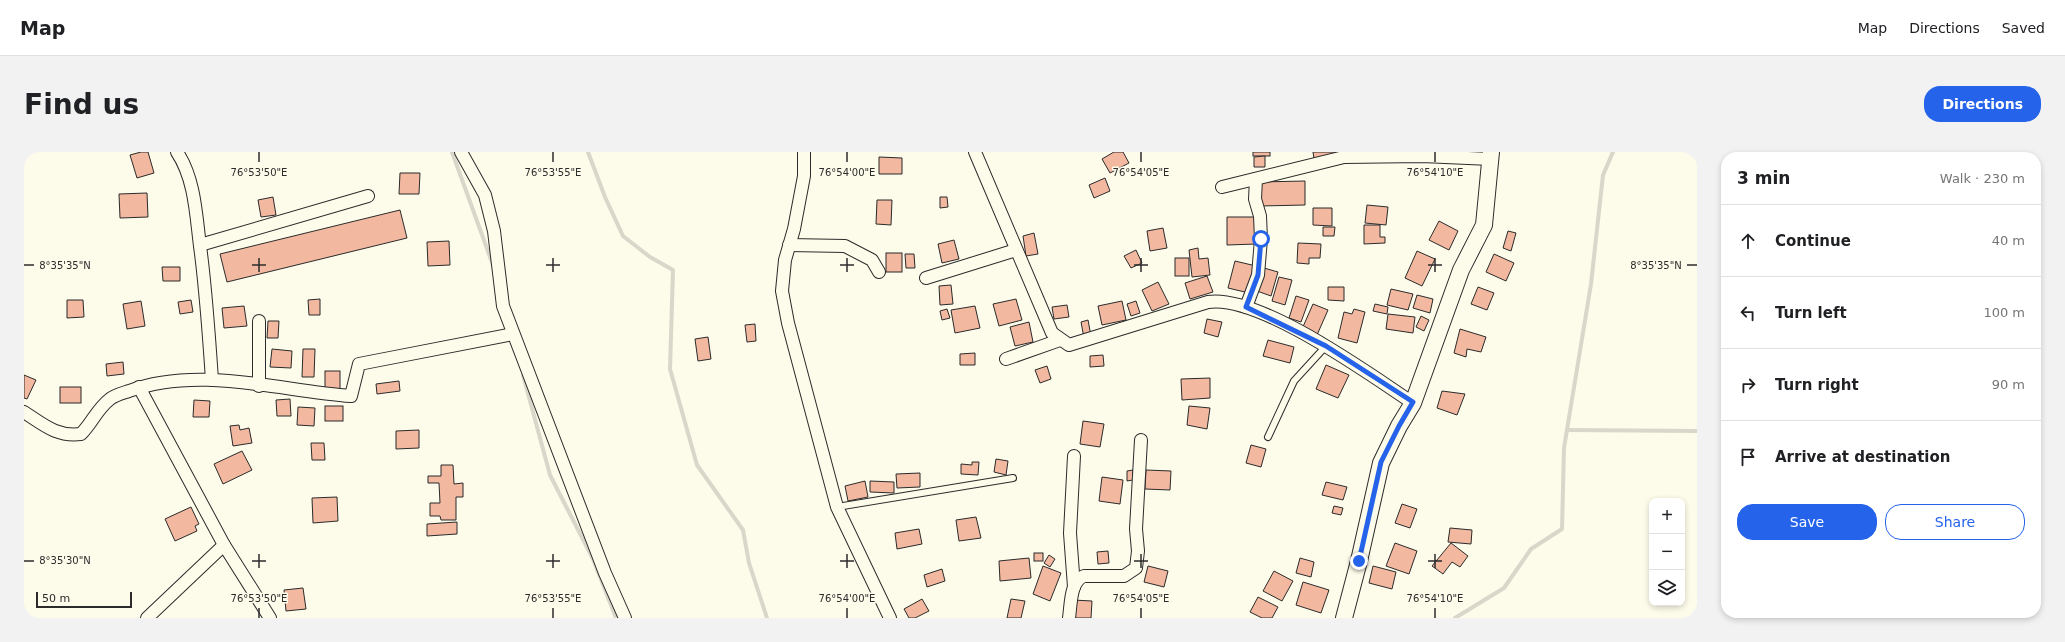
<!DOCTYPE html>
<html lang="en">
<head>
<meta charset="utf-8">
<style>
  :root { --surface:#fff; --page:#f2f2f2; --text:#202124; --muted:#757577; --line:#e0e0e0; --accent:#2563eb }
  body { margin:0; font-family:"DejaVu Sans",sans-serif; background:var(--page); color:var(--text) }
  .controls { position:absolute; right:12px; bottom:12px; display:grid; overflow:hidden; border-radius:8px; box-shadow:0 2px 6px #0003 }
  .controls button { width:36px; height:36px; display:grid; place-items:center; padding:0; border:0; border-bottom:1px solid var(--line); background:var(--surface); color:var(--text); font:20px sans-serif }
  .scale { position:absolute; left:12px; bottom:10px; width:96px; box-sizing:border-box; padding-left:4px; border:2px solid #2b2b2b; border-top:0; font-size:11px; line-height:14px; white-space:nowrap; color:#2b2b2b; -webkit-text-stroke:3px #fdfbea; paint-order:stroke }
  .stop { position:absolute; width:12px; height:12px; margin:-9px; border:3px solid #2563eb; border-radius:50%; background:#fff }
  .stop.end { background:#2563eb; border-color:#fff; box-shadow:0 1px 4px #0008 }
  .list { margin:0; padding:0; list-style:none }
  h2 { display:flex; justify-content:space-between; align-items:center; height:52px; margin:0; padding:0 16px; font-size:17px }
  h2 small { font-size:13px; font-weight:400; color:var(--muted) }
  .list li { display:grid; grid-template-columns:26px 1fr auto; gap:12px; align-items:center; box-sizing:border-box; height:72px; padding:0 16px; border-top:1px solid var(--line) }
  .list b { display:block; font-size:15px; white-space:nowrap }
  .list em { font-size:13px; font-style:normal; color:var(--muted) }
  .actions { display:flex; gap:8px; padding:12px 16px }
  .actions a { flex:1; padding:9px 0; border:1px solid var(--accent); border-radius:16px; text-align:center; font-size:14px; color:var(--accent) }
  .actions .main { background:var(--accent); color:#fff }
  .icon { flex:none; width:22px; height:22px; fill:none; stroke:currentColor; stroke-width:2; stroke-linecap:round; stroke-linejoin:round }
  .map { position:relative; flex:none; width:1673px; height:466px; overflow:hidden; border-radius:16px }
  header { display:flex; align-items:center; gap:24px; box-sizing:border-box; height:56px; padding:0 20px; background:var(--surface); border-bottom:1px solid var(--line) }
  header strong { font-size:19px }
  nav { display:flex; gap:22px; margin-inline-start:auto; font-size:14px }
  .intro { display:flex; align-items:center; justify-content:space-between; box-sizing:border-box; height:96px; padding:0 24px }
  h1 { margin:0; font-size:28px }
  .button { padding:10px 18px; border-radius:16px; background:var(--accent); color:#fff; font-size:14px; font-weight:700 }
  main { display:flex; gap:24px; padding:0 24px }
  aside { flex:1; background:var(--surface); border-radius:16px; box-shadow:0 2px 6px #0003 }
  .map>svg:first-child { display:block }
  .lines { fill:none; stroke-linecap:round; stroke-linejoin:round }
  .stream { stroke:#d8d7c9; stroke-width:4 }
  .building { fill:#f2b8a0; stroke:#2b2b2b }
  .service-casing { stroke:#2b2b2b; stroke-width:8 }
  .minor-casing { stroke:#2b2b2b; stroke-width:14 }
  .secondary-casing { stroke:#2b2b2b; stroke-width:18 }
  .service { stroke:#fdfbea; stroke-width:6 }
  .minor { stroke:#fdfbea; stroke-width:12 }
  .secondary { stroke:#fdfbea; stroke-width:16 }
  .route { stroke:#2563eb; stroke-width:5 }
  .ticks { fill:none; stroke:#2b2b2b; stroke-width:1.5 }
  .ticks-label { font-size:10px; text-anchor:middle; fill:#2b2b2b; stroke:#fdfbea; stroke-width:3; stroke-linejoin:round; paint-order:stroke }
</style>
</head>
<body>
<header>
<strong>Map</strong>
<nav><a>Map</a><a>Directions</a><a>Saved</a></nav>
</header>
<div class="intro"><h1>Find us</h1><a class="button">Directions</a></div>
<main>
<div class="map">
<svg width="1673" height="466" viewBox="0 0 1673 466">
  <rect width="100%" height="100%" fill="#fdfbea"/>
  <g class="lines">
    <g class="stream">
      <polyline points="428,0 470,116"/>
      <polyline points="564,0 581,45 599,84 626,105 649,118 646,217 673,313 719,378 725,411 743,466"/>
      <polyline points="499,223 526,323 569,407 592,466"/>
      <polyline points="1543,278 1673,279"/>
      <polyline points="1431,466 1480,436 1507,397 1538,377 1540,296 1567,132 1579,23 1589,0"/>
    </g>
  </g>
  <g class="building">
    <polygon points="117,0 124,0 130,21 113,26 106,3"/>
    <polygon points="1090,0 1099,0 1105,11 1086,21 1078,7"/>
    <rect x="1229" y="0" width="17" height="4"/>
    <polygon points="1289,0 1314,0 1315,4 1290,7"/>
    <polygon points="1241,4 1241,15 1230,15 1230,5"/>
    <polygon points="855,5 878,6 878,22 855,22"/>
    <polygon points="376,21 396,21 395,42 375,42"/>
    <polygon points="1081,26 1086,39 1070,46 1065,33"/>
    <polygon points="1281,29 1281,53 1236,54 1235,30"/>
    <polygon points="123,41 124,65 96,66 95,42"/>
    <polygon points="249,45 252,63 237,65 234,48"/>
    <polygon points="916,45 923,45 924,55 916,56"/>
    <polygon points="853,48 868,48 867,73 852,72"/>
    <polygon points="1343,53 1364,55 1362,73 1341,71"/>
    <polygon points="1289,56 1308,56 1308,74 1289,73"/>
    <polygon points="376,58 383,86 203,130 196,102"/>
    <polygon points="1203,65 1233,65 1233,92 1203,93"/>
    <polygon points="1415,69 1434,79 1425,98 1405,88"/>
    <polygon points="1340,73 1356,73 1356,85 1361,85 1361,91 1340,92"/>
    <polygon points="1299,75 1311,75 1310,84 1299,84"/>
    <polygon points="1139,76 1143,96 1126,99 1123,79"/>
    <polygon points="1484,79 1492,81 1487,99 1479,96"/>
    <polygon points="1010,81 1014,102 1002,104 999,84"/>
    <polygon points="930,88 935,107 918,111 914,92"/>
    <polygon points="425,89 426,113 404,114 403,90"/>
    <polygon points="1274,91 1297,92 1296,106 1285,106 1285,112 1273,111"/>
    <polygon points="1174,96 1175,107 1184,106 1186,123 1168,125 1165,98"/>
    <polygon points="1112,98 1118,111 1107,116 1100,104"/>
    <polygon points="1393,99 1411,107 1398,134 1381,126"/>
    <rect x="862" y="101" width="16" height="19"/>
    <polygon points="881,102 890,102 891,116 882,116"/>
    <polygon points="1470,102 1490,111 1482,129 1462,120"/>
    <rect x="1151" y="106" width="14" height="18"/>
    <polygon points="1211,109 1232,114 1225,141 1204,136"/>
    <polygon points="138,115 156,115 156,129 139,129"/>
    <polygon points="1240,116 1254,120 1247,144 1233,139"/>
    <polygon points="1183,124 1189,140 1166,147 1161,131"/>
    <polygon points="1255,125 1268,128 1261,153 1248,149"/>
    <polygon points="1134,130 1145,152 1128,159 1118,138"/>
    <polygon points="927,133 929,152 916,153 915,134"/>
    <polygon points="1304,135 1320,135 1320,149 1304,148"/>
    <polygon points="1454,135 1470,141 1463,158 1447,152"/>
    <polygon points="1367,137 1389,142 1384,158 1363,153"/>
    <polygon points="1393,143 1409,147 1406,161 1389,156"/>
    <polygon points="1272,144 1285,148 1277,170 1265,166"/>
    <polygon points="296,147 296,163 285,163 284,148"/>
    <polygon points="992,147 998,168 975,174 969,152"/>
    <polygon points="43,148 59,148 60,165 43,166"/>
    <polygon points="167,148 169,160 156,162 154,150"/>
    <polygon points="117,149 121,174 103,177 99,152"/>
    <polygon points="1098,149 1102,168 1078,173 1074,154"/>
    <polygon points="1112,149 1116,161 1107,164 1103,152"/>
    <polygon points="1289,152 1304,158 1293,183 1278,177"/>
    <polygon points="1351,152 1364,155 1363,162 1349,159"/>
    <polygon points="1043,153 1045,165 1030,167 1028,155"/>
    <polygon points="220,154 223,174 200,176 198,156"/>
    <polygon points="951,154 956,176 931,181 927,158"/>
    <polygon points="923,157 926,166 918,168 916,159"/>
    <polygon points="1330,157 1341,160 1333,191 1314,186 1320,160 1328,162"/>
    <polygon points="1364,162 1391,165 1389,181 1362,177"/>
    <polygon points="1397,164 1405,168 1400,179 1392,175"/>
    <polygon points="1183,167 1198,170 1194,185 1180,181"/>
    <polygon points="1064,168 1067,184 1060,186 1057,170"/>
    <polygon points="244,169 255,169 254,186 243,186"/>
    <polygon points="1005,170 1009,190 991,194 986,175"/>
    <polygon points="731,172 732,189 723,190 721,173"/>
    <polygon points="1436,177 1462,185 1457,200 1443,197 1442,205 1430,201"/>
    <polygon points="684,185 687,207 674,209 671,187"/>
    <polygon points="1244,188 1270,195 1266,211 1239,204"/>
    <polygon points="248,197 268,199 267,216 246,215"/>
    <polygon points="279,197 291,197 290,225 278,225"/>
    <polygon points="951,201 951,213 936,213 936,202"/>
    <polygon points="1079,203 1080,214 1066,215 1066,204"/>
    <polygon points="99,210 100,222 83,224 82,212"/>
    <polygon points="1302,213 1325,223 1314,246 1292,237"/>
    <polygon points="1023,214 1027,227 1016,231 1011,218"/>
    <rect x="301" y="219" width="15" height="19"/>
    <polygon points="0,223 12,228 3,247 0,246"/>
    <polygon points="1186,226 1186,246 1158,248 1157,227"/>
    <polygon points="375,229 376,239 353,242 352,232"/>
    <rect x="36" y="235" width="21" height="16"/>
    <polygon points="1418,239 1441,242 1433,263 1413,256"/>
    <polygon points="266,247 267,264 253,264 252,248"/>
    <polygon points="170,248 186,249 185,265 169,265"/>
    <rect x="301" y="254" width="18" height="15"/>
    <polygon points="1165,254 1186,256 1183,277 1163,273"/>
    <polygon points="274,255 291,256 290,274 273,273"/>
    <polygon points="1059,269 1080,272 1076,295 1056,292"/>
    <polygon points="215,273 216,278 225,276 228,291 209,294 206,274"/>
    <polygon points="395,278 395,296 372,297 372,279"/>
    <polygon points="287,291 300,291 301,308 288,308"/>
    <polygon points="1227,293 1242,297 1237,315 1222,311"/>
    <polygon points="218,299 228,318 199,332 190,312"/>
    <polygon points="972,307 984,309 982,323 970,320"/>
    <polygon points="948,310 955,310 954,323 937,322 937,312 948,313"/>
    <polygon points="417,313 429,313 430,332 439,331 439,345 432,345 432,368 417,368 416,364 406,364 406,351 416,351 415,331 404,331 404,324 417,324"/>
    <polygon points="1109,318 1109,328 1103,329 1103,319"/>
    <polygon points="1122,318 1147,319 1146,338 1121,337"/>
    <polygon points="896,321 896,335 873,336 872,322"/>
    <polygon points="1078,325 1099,328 1096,352 1075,349"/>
    <polygon points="841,329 844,345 824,349 821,334"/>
    <polygon points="846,329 870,330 870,341 846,340"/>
    <polygon points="1302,330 1323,335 1319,348 1298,343"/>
    <polygon points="313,345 314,369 289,371 288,346"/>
    <polygon points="1378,352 1393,357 1386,376 1371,371"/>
    <polygon points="1310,354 1319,356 1317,363 1308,361"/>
    <polygon points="167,355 175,372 171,374 173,379 151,389 141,367"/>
    <polygon points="952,365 957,386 935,389 932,368"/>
    <polygon points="433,370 433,382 403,384 403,372"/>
    <polygon points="1426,376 1448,378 1447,392 1424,390"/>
    <polygon points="895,377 898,392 873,397 871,381"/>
    <polygon points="1371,391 1393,399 1385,422 1362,414"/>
    <polygon points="1427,391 1444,404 1436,415 1428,410 1419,422 1408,414"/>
    <polygon points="1084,399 1085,411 1074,412 1073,400"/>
    <rect x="1010" y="401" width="9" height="8"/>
    <polygon points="1025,403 1031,407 1026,415 1020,411"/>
    <polygon points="1005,406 1007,426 976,429 975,409"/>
    <polygon points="1276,406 1290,410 1287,425 1272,421"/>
    <polygon points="1019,414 1037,421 1026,449 1009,442"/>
    <polygon points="1124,414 1144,419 1140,435 1120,430"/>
    <polygon points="1349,414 1372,420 1368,437 1345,431"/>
    <polygon points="918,417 921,429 903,435 900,423"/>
    <polygon points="1250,419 1269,429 1258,449 1239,439"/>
    <polygon points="1279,430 1305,438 1297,461 1272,453"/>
    <polygon points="279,436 282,457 262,459 260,438"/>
    <polygon points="1234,445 1254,455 1248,466 1238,466 1226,460"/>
    <polygon points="898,447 905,459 891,466 885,466 880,457"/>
    <polygon points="987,447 1001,449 997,466 983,466"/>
    <polygon points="1049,448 1068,449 1067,466 1048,466"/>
  </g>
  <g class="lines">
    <defs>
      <g id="service">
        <polyline points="1244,285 1270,229 1302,194"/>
        <polyline points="813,355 989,326"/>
      </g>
      <g id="minor">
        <path d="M153,0C171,27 172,63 176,94C182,138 185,183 188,228"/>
        <polyline points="437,0 461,43 470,79 479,154 581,421 601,466"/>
        <polyline points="780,0 780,24 770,77 761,108 758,139 764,171 813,355 866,466"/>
        <path d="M951,0L1028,181L1045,193L1184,150C1235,142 1345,222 1389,251"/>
        <polyline points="1198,35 1320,5 1398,4 1467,7"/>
        <polyline points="176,93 344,44"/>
        <polyline points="765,93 821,94 848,108 855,120"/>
        <polyline points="902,126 992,98"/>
        <polyline points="1222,155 1234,123 1237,87 1236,64 1231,47 1232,27"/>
        <polyline points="982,207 1036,188"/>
        <polyline points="235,234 235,169"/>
        <polyline points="115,235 200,393 246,466"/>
        <path d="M0,260C20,273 33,285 57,282C68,271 73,257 86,247C91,243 99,241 105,239C175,213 256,239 327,244L335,212L489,182"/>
        <polyline points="1050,304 1046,381 1050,435"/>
        <polyline points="123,466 200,393"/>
        <path d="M1045,466C1047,453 1046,429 1060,424H1100L1112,416L1114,399L1112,377L1117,288"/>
      </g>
      <polyline id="secondary" points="1320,466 1335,409 1357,311 1375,274 1389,251 1437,118 1460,73 1467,0"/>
    </defs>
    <use href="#service" class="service-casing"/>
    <use href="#minor" class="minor-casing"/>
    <use href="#secondary" class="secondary-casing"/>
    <use href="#service" class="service"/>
    <use href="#minor" class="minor"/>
    <use href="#secondary" class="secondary"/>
  </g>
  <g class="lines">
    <polyline class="route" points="1237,87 1234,123 1222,155 1302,194 1389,250 1375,274 1357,310 1335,409"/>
  </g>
  <path class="ticks" d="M235,0V10M529,0V10M823,0V10M1117,0V10M1411,0V10M235,106V120M529,106V120M823,106V120M1117,106V120M1411,106V120M0,113H10M228,113H242M522,113H536M816,113H830M1110,113H1124M1404,113H1418M1663,113H1673M235,402V416M529,402V416M823,402V416M1117,402V416M1411,402V416M0,409H10M228,409H242M522,409H536M816,409H830M1110,409H1124M1404,409H1418M235,456V466M529,456V466M823,456V466M1117,456V466M1411,456V466"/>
  <g class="ticks-label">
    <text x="235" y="24">76°53'50"E</text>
    <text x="529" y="24">76°53'55"E</text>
    <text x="823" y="24">76°54'00"E</text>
    <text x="1117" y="24">76°54'05"E</text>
    <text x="1411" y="24">76°54'10"E</text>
    <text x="41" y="117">8°35'35"N</text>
    <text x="1632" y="117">8°35'35"N</text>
    <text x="41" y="412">8°35'30"N</text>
    <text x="235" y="450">76°53'50"E</text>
    <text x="529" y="450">76°53'55"E</text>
    <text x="823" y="450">76°54'00"E</text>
    <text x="1117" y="450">76°54'05"E</text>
    <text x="1411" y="450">76°54'10"E</text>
  </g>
</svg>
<div class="controls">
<button>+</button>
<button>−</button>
<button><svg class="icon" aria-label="layers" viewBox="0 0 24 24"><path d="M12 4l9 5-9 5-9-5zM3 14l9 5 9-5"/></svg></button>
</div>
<div class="scale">50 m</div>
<div class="stop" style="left:1237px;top:87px"></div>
<div class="stop end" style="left:1335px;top:409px"></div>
</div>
<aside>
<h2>3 min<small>Walk · 230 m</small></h2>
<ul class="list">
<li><svg class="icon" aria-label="ahead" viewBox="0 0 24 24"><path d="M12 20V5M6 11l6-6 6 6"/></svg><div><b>Continue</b></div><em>40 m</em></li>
<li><svg class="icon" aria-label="left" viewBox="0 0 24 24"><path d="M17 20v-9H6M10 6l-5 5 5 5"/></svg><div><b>Turn left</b></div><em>100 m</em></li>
<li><svg class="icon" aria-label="right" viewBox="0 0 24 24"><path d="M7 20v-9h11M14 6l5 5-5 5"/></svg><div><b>Turn right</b></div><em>90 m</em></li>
<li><svg class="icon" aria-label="arrive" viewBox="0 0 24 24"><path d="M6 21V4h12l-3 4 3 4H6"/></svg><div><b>Arrive at destination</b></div></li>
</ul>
<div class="actions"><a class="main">Save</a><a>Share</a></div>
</aside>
</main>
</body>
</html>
